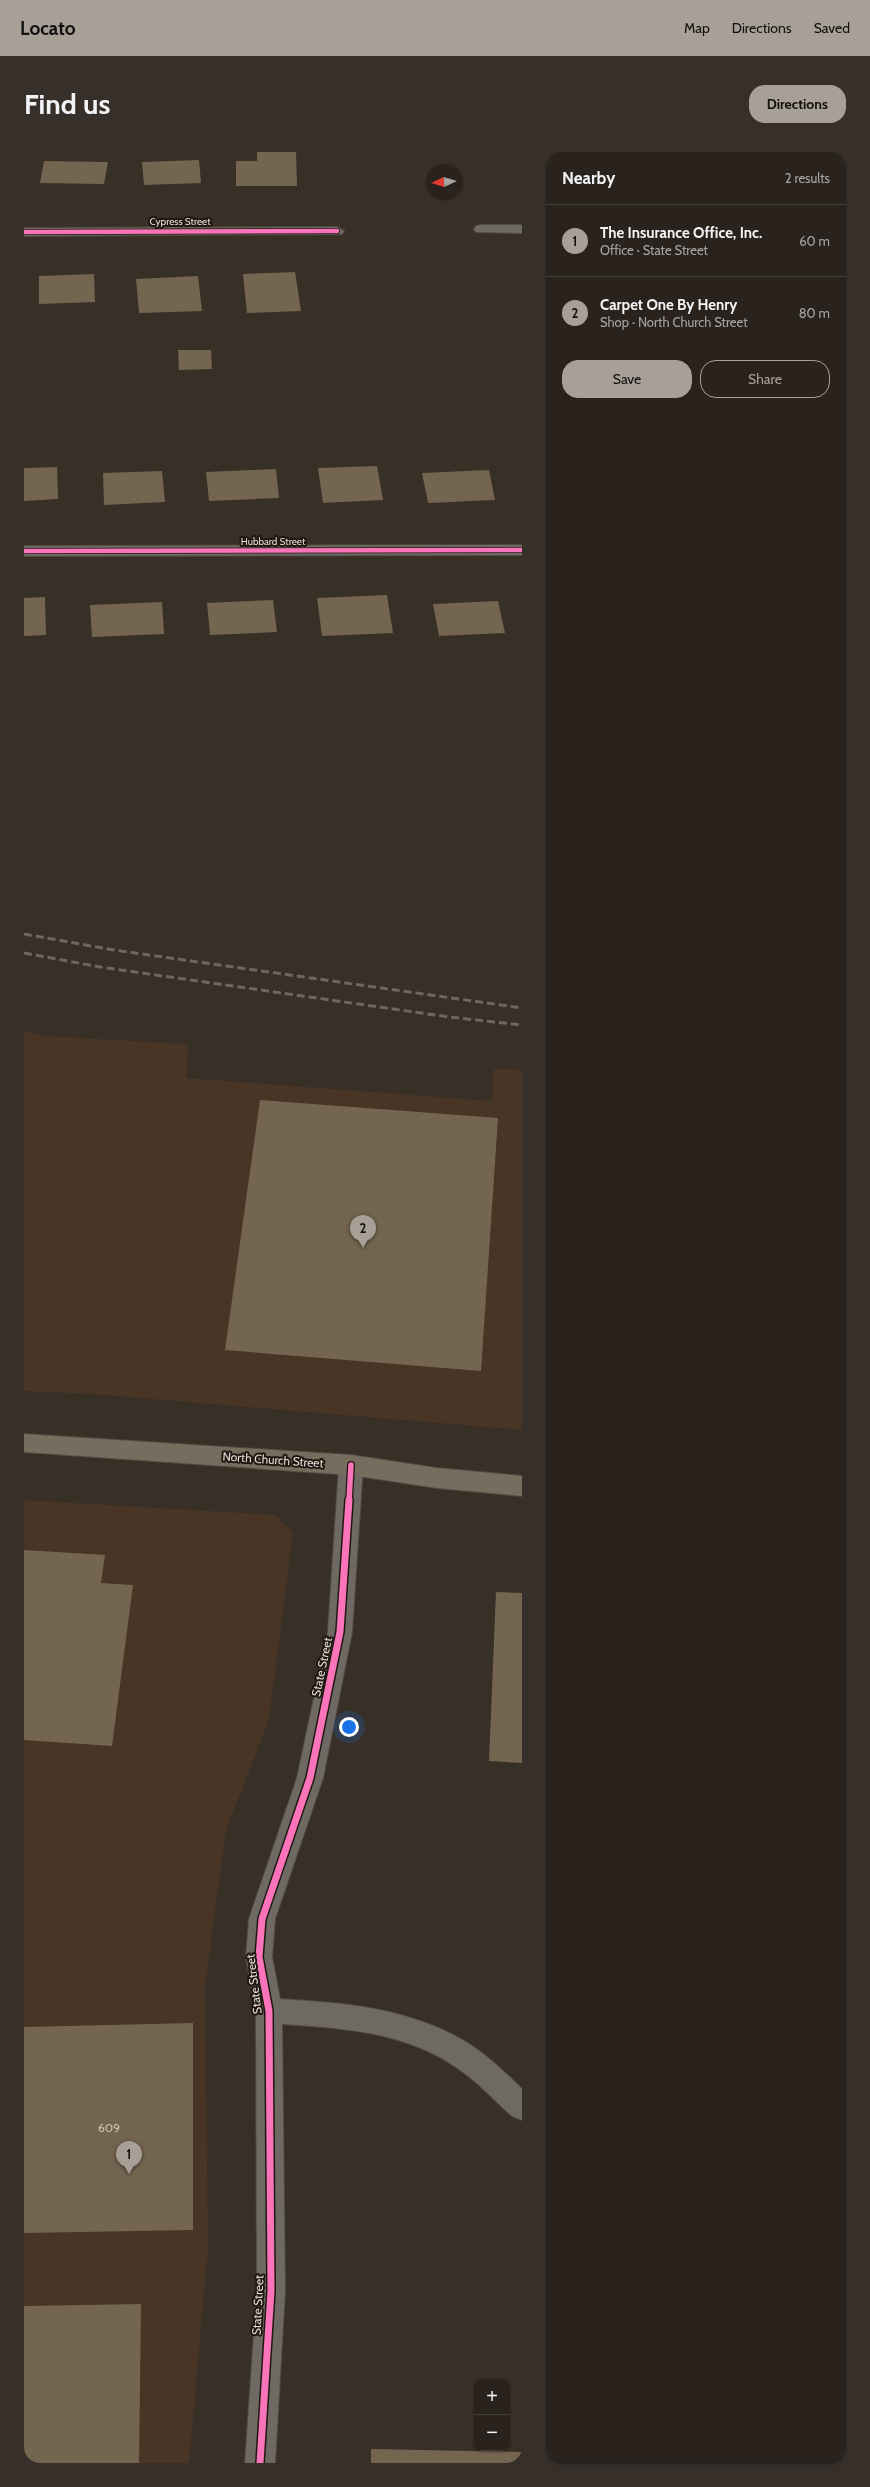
<!DOCTYPE html>
<html lang="en">
<head>
<meta charset="utf-8">
<style>
  :root { --surface:#2a231d; --page:#362f2a; --text:#f1f3f6; --muted:#a5a4a4; --line:#46403b; --accent:#a89f96 }
  body { margin:0; font-family:Cabin,sans-serif; background:var(--page); color:var(--text) }
  .controls { position:absolute; right:12px; bottom:12px; display:grid; overflow:hidden; border-radius:8px; box-shadow:0 1px 3px #0004 }
  .controls button { width:36px; height:36px; display:grid; place-items:center; padding:0; border:0; border-bottom:1px solid var(--line); background:var(--surface); color:var(--text); font:20px sans-serif }
  .compass { position:absolute; left:402px; top:12px; width:36px; height:36px; border-radius:50%; background:var(--surface); box-shadow:0 1px 3px #0004; rotate:266deg }
  .you { position:absolute; left:325px; top:1575px; width:14px; height:14px; margin:-10px; border:3px solid #fff; border-radius:50%; background:#1a73e8; box-shadow:0 0 0 6px #1a73e833 }
  .badge { display:grid; place-items:center; width:26px; height:26px; border-radius:50%; background:var(--accent); color:#111; font-size:13px; font-weight:700 }
  .pin { position:absolute; translate:-50% -33px; filter:drop-shadow(0 1px 2px #0008) }
  .pin::after { content:''; position:absolute; top:21px; width:14px; height:12px; background:inherit; clip-path:polygon(0 0,100% 0,50% 100%) }
  .list { margin:0; padding:0; list-style:none }
  h2 { display:flex; justify-content:space-between; align-items:center; height:52px; margin:0; padding:0 16px; font-size:17px }
  h2 small { font-size:13px; font-weight:400; color:var(--muted) }
  .list li { display:grid; grid-template-columns:26px 1fr auto; gap:12px; align-items:center; box-sizing:border-box; height:72px; padding:0 16px; border-top:1px solid var(--line) }
  .list b { display:block; font-size:15px; white-space:nowrap }
  .list p { margin:0; font-size:13px; white-space:nowrap; color:var(--muted) }
  .list em { font-size:13px; font-style:normal; color:var(--muted) }
  .actions { display:flex; gap:8px; padding:12px 16px }
  .actions a { flex:1; padding:9px 0; border:1px solid var(--accent); border-radius:16px; text-align:center; font-size:14px; color:var(--accent) }
  .actions .main { background:var(--accent); color:#111 }
  .map { position:relative; flex:none; width:498px; height:2311px; overflow:hidden; border-radius:16px }
  header { display:flex; align-items:center; gap:24px; box-sizing:border-box; height:56px; padding:0 20px; background:var(--accent); color:#111 }
  header strong { font-size:19px }
  nav { display:flex; gap:22px; margin-inline-start:auto; font-size:14px }
  .intro { display:flex; align-items:center; justify-content:space-between; box-sizing:border-box; height:96px; padding:0 24px }
  h1 { margin:0; font-size:28px }
  .button { padding:10px 18px; border-radius:16px; background:var(--accent); color:#111; font-size:14px; font-weight:700 }
  main { display:flex; gap:24px; padding:0 24px }
  aside { flex:1; background:var(--surface); border-radius:16px; box-shadow:0 1px 3px #0004 }
  .map>svg:first-child { display:block }
  .built { fill:#483525 }
  .building { fill:#746550 }
  .lines { fill:none; stroke-linecap:round; stroke-linejoin:round }
  .minor-casing { stroke:#524b43; stroke-width:2 }
  .major-casing { stroke:#524b43; stroke-width:2 }
  .minor { fill:#6f6963; fill-rule:evenodd }
  .major { fill:#766d5f; fill-rule:evenodd }
  .rail { stroke:#6e6660; stroke-width:3; stroke-dasharray:8 4; stroke-linecap:butt }
  .cycleway-far2-casing { stroke:#1f1812; stroke-width:6 }
  .cycleway-far1-casing { stroke:#1f1812; stroke-width:8 }
  .cycleway-casing { stroke:#1f1812; stroke-width:10 }
  .cycleway-far2 { stroke:#fb73b8; stroke-width:4.5 }
  .cycleway-far1 { stroke:#fb73b8; stroke-width:5.5 }
  .cycleway { stroke:#fb73b8; stroke-width:7 }
  .labels { text-anchor:middle; stroke-width:4; stroke-linejoin:round; paint-order:stroke }
  .far-street-label { font-size:10px; fill:#e5dbd2; stroke:#1f1812 }
  .street-label { font-size:12px; fill:#e5dbd2; stroke:#1f1812 }
  .near-number-label { font-size:12px; fill:#c9beb2 }
</style>
</head>
<body>
<header>
<strong>Locato</strong>
<nav><a>Map</a><a>Directions</a><a>Saved</a></nav>
</header>
<div class="intro"><h1>Find us</h1><a class="button">Directions</a></div>
<main>
<div class="map">
<svg width="498" height="2311" viewBox="0 0 498 2311">
  <rect width="100%" height="100%" fill="#382f27"/>
  <g class="built">
    <polygon points="0,879 21,884 164,892 163,926 468,949 470,917 498,918 498,1278 69,1242 0,1239"/>
    <polygon points="0,1348 251,1363 269,1380 245,1568 202,1678 181,1834 184,2095 165,2311 0,2311"/>
  </g>
  <g class="building">
    <polygon points="233,0 272,0 273,34 212,34 212,9 233,9"/>
    <polygon points="175,8 177,31 120,33 118,10"/>
    <polygon points="20,9 84,10 80,32 16,31"/>
    <polygon points="271,120 277,159 223,161 219,122"/>
    <polygon points="70,122 71,150 15,152 15,124"/>
    <polygon points="174,124 178,159 115,161 112,127"/>
    <polygon points="154,198 187,198 188,217 155,218"/>
    <polygon points="353,314 359,348 299,351 294,316"/>
    <polygon points="33,315 34,347 0,349 0,316"/>
    <polygon points="252,317 255,346 185,349 182,320"/>
    <polygon points="465,318 471,348 404,351 398,321"/>
    <polygon points="138,319 141,350 80,353 79,321"/>
    <polygon points="363,443 369,481 298,484 293,446"/>
    <polygon points="21,445 22,483 0,484 0,446"/>
    <polygon points="249,448 253,480 186,483 183,451"/>
    <polygon points="474,449 481,481 415,484 409,452"/>
    <polygon points="138,450 140,482 68,485 66,453"/>
    <polygon points="236,948 474,966 457,1219 201,1198"/>
    <polygon points="0,1398 81,1403 77,1431 109,1433 88,1594 0,1588"/>
    <polygon points="472,1440 498,1441 498,1611 465,1609"/>
    <polygon points="169,1871 169,2078 0,2081 0,1875"/>
    <polygon points="117,2152 115,2311 0,2311 0,2154"/>
    <polygon points="347,2297 498,2300 498,2311 347,2311"/>
  </g>
  <g class="lines">
    <defs>
      <g id="minor">
        <polygon points="457,73 498,73 498,81 452,80 450,77 452,74"/>
        <polygon points="313,75 320,79 318,82 0,84 0,76"/>
        <polygon points="498,393 498,403 0,404 0,394"/>
        <path d="M327,1303L335,1306L339,1313L328,1480L299,1626L251,1767L248,1805L256,1847C325,1851 396,1857 454,1898C470,1910 484,1923 498,1937V1968L488,1964C471,1949 455,1931 436,1918C384,1880 320,1876 258,1872L261,2139L251,2311H221L233,2139L232,1859L222,1805L225,1767L273,1626L304,1480L315,1313L319,1306Z"/>
      </g>
      <polygon id="major" points="0,1282 327,1303 413,1316 498,1324 498,1344 413,1336 327,1323 0,1300"/>
    </defs>
    <use href="#minor" class="minor-casing"/>
    <use href="#major" class="major-casing"/>
    <use href="#minor" class="minor"/>
    <use href="#major" class="major"/>
    <g class="rail">
      <polyline points="0,782 90,798 498,856"/>
      <polyline points="0,801 76,815 425,865 498,873"/>
    </g>
    <defs>
      <g id="cycleway-far2">
        <polyline points="0,80 313,79"/>
        <polyline points="0,399 498,398"/>
      </g>
      <polyline id="cycleway-far1" points="325,1349 327,1313"/>
      <polyline id="cycleway" points="236,2311 247,2139 245,1859 235,1805 238,1767 286,1626 316,1480 325,1348"/>
    </defs>
    <use href="#cycleway-far2" class="cycleway-far2-casing"/>
    <use href="#cycleway-far1" class="cycleway-far1-casing"/>
    <use href="#cycleway" class="cycleway-casing"/>
    <use href="#cycleway-far2" class="cycleway-far2"/>
    <use href="#cycleway-far1" class="cycleway-far1"/>
    <use href="#cycleway" class="cycleway"/>
  </g>
  <g class="labels">
    <g class="far-street-label">
      <text x="156" y="73">Cypress Street</text>
      <text x="249" y="393">Hubbard Street</text>
    </g>
    <g class="street-label">
      <text transform="translate(249 1308) rotate(4)" y="4">North Church Street</text>
      <text transform="translate(298 1515) rotate(-78)" y="4">State Street</text>
      <text transform="translate(230 1832) rotate(-97)" y="4">State Street</text>
      <text transform="translate(234 2153) rotate(-87)" y="4">State Street</text>
    </g>
    <g class="near-number-label">
      <text x="85" y="1980">609</text>
    </g>
  </g>
</svg>
<div class="controls">
<button>+</button>
<button>−</button>
</div>
<svg class="compass" viewBox="-18 -18 36 36"><path d="M0-13l5 13h-10z" fill="#e53935"/><path d="M0 13l5-13h-10z" fill="#a5a4a4"/></svg>
<div class="you"></div>
<div class="pin badge" style="left:105px;top:2022px">1</div>
<div class="pin badge" style="left:339px;top:1096px">2</div>
</div>
<aside>
<h2>Nearby<small>2 results</small></h2>
<ul class="list">
<li><span class="badge">1</span><div><b>The Insurance Office, Inc.</b><p>Office · State Street</p></div><em>60 m</em></li>
<li><span class="badge">2</span><div><b>Carpet One By Henry</b><p>Shop · North Church Street</p></div><em>80 m</em></li>
</ul>
<div class="actions"><a class="main">Save</a><a>Share</a></div>
</aside>
</main>
</body>
</html>
